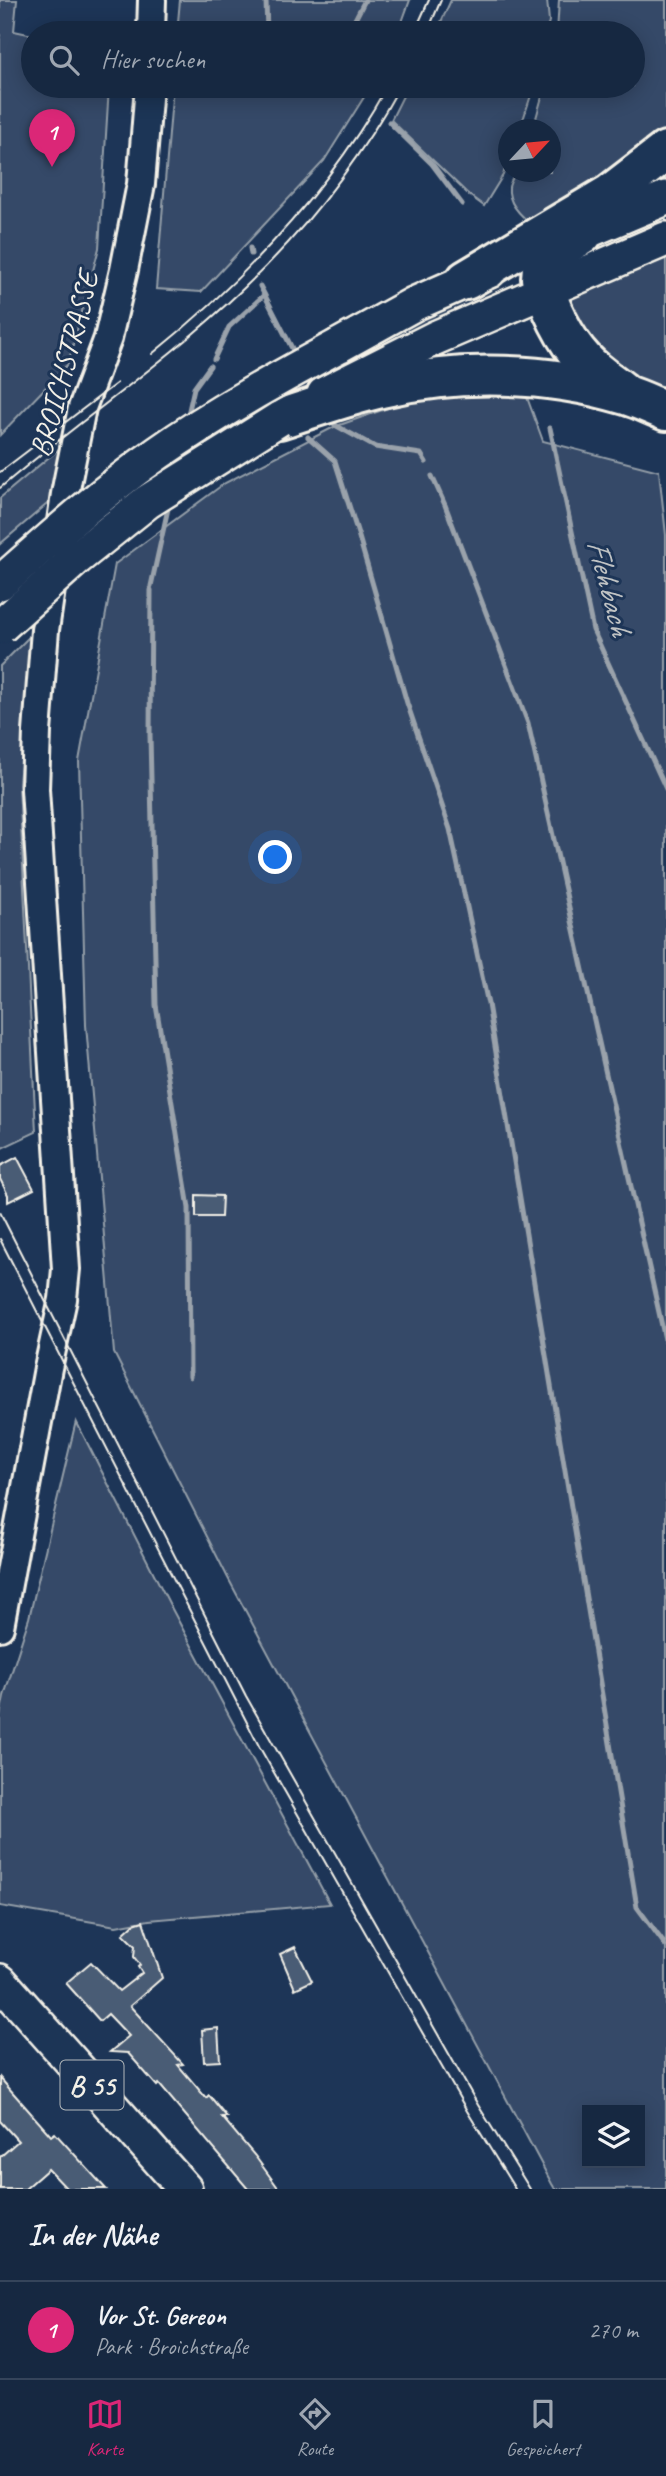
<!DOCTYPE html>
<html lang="de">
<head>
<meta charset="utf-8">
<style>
  :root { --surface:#162841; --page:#23344c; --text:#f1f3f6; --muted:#9ea6b1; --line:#35445a; --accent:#db2777 }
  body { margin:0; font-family:Caveat,sans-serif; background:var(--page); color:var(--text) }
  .controls { position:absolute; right:21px; bottom:21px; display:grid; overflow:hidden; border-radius:0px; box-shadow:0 4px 18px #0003 }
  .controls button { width:63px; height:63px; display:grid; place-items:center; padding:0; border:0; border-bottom:2px solid var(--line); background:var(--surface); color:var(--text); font:35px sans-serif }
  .compass { position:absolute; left:498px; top:119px; width:63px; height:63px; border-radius:50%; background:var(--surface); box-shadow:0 4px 18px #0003; rotate:64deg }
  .you { position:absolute; left:276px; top:858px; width:24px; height:24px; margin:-18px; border:5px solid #fff; border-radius:50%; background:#1a73e8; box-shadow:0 0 0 10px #1a73e833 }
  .badge { display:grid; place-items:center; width:46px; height:46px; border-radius:50%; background:var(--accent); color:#fff; font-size:23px; font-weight:700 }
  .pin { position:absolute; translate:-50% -58px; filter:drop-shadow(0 2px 4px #0008) }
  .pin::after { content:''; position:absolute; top:37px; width:24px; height:21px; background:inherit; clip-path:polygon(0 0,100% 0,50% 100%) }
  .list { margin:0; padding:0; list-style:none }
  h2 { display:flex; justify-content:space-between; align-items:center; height:91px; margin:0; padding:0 28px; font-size:30px }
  h2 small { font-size:23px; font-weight:400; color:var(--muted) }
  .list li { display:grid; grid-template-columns:46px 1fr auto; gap:21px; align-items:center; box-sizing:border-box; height:98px; padding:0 28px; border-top:2px solid var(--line) }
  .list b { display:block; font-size:26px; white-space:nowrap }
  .list p { margin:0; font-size:23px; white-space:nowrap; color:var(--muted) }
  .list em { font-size:23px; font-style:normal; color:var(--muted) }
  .icon { flex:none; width:38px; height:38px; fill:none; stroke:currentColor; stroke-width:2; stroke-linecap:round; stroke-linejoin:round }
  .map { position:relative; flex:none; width:666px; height:2189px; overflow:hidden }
  .search { position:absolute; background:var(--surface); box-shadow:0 4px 18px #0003; left:21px; right:21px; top:21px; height:77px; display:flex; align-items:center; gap:18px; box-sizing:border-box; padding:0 24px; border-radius:38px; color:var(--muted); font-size:26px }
  .sheet { height:189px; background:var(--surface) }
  nav { display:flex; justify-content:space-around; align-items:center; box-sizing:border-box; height:98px; border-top:2px solid var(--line); background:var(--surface); font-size:19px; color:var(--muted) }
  nav a { display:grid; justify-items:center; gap:4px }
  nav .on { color:var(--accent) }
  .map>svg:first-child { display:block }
  .green { fill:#354a67; stroke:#949ea8; stroke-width:2; fill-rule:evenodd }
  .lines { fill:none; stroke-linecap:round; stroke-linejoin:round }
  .stream { stroke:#9aa2ab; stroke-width:5 }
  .building { fill:#485b74; stroke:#f4f1e8; stroke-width:2 }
  .minor-casing { stroke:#f4f1e8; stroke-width:32 }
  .major-casing { stroke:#f4f1e8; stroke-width:38 }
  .highway-casing { stroke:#f4f1e8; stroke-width:44 }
  .minor { stroke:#1d3557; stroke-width:26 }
  .major { stroke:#1d3557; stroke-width:33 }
  .highway { stroke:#1d3557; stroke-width:38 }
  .tram { stroke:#f4f1e8; stroke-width:2 }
  .major-bridge-casing { stroke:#f4f1e8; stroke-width:38; stroke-linecap:butt }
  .major-bridge { stroke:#1d3557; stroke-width:33 }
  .labels { text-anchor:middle; stroke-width:6; stroke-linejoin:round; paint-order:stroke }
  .shield { fill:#1d3557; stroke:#b4b9bc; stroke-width:2 }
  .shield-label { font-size:28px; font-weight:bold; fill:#f4f1e8 }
  .street-label { font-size:30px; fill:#f4f1e8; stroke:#1d3557 }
  .water-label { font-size:32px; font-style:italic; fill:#c0c3c4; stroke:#1d3557 }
</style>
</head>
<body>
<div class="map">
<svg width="666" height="2189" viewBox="0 0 666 2189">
  <rect width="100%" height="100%" fill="#1d3557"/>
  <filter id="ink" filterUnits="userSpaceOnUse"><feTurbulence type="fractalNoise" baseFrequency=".0143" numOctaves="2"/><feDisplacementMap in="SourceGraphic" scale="14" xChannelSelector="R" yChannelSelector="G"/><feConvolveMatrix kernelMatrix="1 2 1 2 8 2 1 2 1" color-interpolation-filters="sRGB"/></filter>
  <g filter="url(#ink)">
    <g class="green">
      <polygon points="0,0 17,0 14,31 33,35 33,86 109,86 99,248 68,364 0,435"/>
      <polygon points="180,0 410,0 398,33 177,33"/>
      <polygon points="451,0 547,0 549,21 546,33 436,33"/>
      <path d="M559,0H666V139L537,228C524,219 507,205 509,187C510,182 514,176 516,172H550V130L533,129L545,86H633V33H557Z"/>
      <polygon points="173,86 371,86 324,161 201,292 156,289"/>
      <polygon points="408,86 534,86 520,129 508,130 508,160 503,175 484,206 469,195 391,120"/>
      <polygon points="666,211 666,230 575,268 565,255"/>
      <polygon points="666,251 666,398 614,375 555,298"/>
      <path d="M525,392L543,441L659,471L666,535V2189H555L552,2184L228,1578L114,1353L86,1025L79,761L115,564L225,483L334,427L422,396ZM587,2110H640V2163H587Z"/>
      <polygon points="60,448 53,499 0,544 0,498"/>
      <polygon points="32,634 19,784 36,1132 0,1149 0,666"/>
      <polygon points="76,1421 172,1609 330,1904 149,1920 116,1926 0,1906 0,1716 4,1696 29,1618"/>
    </g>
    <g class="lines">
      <g class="stream">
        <polyline points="266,0 267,33"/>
        <polyline points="348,33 365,0"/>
        <polyline points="351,86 355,94"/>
        <polyline points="389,122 432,164 462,204"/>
        <polyline points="250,248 251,254"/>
        <polyline points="260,286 297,358"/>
        <polyline points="214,359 229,327 264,295"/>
        <polyline points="331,418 335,425 375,447 421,454 426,462"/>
        <polyline points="187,419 194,388 210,366"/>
        <polyline points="550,428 593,630 666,789"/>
        <polyline points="308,437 335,461 359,537 407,703 450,829 488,1004 637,1907 666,1946"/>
        <polyline points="432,476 445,505 528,723 666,1344"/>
        <polyline points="151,586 169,504"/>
        <polyline points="151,590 150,735 156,1005 189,1208 190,1377"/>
      </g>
    </g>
    <g class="building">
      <polygon points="17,1157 34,1189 8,1202 8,1195 0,1179 0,1166"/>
      <polygon points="196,1195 222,1196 221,1217 196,1217"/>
      <polygon points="143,1921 162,1978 130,2006 183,2064 178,2065 206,2098 209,2095 227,2117 222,2117 255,2156 279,2189 248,2189 159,2084 157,2086 128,2053 110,2052 129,2036 108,2014 100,2021 66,1983 91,1962 119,1991 142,1973 138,1967 140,1965 134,1957 135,1946 123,1934 134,1924"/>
      <polygon points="295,1947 312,1981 295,1989 280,1954"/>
      <polygon points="218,2028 220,2061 204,2062 202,2030"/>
      <polygon points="0,2078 51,2136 55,2133 106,2189 67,2189 48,2169 25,2189 0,2189 0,2157 18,2141 0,2121"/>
    </g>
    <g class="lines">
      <defs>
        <g id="minor">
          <polyline points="151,33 152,0"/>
          <polyline points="0,1627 48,1368 63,1299 66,1269 35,789 37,732 45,630 65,494 82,408 108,338 124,270 141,184 149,86"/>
        </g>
        <g id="major">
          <polyline points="559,243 666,198"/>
          <polyline points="338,346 414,304 489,271"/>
          <polyline points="324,394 435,338 666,239"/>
          <polyline points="0,1981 185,2189"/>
        </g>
        <g id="highway">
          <path d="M582,235C565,246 541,255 541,278C549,306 564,339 584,360C595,372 609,381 622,391"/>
          <polyline points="466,280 610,194 666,151"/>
          <path d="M279,419C313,408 347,396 381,388C460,369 549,372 626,395C640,399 653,406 666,411"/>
        </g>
      </defs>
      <use href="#minor" class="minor-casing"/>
      <use href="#major" class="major-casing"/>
      <use href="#highway" class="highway-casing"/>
      <use href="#minor" class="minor"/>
      <use href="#major" class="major"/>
      <use href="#highway" class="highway"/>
      <g class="tram">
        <polyline points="414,33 429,0"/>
        <polyline points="427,33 441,0"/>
        <path d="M152,354C245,279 329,191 387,86"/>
        <polyline points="0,472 117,383"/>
        <path d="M0,488C80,420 168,361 244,288C306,229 359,161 400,86"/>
        <polyline points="0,1212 246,1696 478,2105 530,2189"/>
        <polyline points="0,1239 260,1748 467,2111 515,2189"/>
      </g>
      <defs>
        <g id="major-bridge">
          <path d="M0,583C51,538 102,492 158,453C215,413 277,379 338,346"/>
          <polyline points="0,627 77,558 147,502 279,419"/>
        </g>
      </defs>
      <use href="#major-bridge" class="major-bridge-casing"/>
      <use href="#major-bridge" class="major-bridge"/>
    </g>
  </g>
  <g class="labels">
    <rect class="shield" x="60.5" y="2060.5" width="63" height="49" rx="5"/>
    <g class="shield-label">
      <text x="92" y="2095">B 55</text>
    </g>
    <g class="street-label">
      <text transform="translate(64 364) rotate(-75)" y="10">BROICHSTRASSE</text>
    </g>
    <g class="water-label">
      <text transform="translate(610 587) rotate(75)" y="11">Flehbach</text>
    </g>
  </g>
</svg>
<div class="controls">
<button><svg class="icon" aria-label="layers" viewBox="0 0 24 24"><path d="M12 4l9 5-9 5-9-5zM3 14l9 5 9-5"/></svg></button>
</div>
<svg class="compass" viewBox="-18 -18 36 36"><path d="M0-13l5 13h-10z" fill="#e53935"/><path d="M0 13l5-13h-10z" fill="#9ea6b1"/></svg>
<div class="you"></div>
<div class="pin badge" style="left:52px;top:167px">1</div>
<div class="search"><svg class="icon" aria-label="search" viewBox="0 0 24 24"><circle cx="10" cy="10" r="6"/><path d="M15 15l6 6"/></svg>Hier suchen</div>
</div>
<section class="sheet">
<h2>In der Nähe<small></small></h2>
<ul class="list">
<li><span class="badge">1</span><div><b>Vor St. Gereon</b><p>Park · Broichstraße</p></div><em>270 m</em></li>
</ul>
</section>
<nav>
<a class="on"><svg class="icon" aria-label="map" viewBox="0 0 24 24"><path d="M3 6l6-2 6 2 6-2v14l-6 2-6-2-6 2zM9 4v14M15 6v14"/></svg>Karte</a>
<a><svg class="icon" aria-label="directions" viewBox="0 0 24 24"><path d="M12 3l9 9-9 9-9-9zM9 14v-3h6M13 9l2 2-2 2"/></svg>Route</a>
<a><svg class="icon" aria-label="saved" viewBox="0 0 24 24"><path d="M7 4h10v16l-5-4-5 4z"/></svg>Gespeichert</a>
</nav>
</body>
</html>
